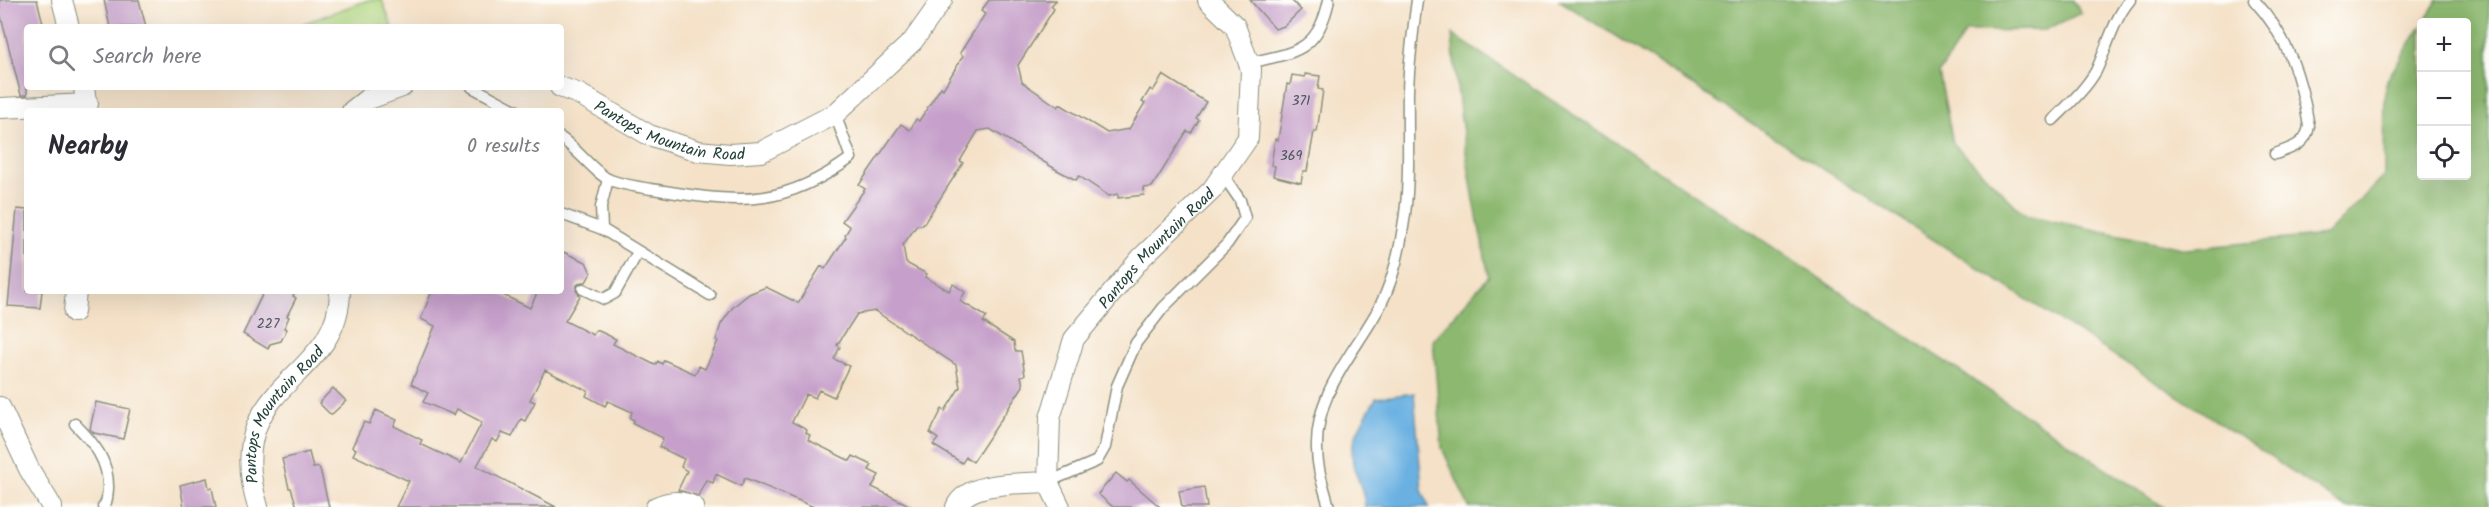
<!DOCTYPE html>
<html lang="en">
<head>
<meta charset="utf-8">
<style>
  :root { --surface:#fff; --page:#f7f7f7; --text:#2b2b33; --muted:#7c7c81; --line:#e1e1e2 }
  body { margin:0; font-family:Kalam,sans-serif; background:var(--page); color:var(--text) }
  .controls { position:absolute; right:18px; top:18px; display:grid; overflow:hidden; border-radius:6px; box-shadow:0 6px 24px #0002 }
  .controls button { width:54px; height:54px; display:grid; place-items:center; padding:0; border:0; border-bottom:2px solid var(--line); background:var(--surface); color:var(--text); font:30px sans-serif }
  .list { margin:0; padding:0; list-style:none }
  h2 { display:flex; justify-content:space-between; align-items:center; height:78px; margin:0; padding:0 24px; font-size:26px }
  h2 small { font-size:20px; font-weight:400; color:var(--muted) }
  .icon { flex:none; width:33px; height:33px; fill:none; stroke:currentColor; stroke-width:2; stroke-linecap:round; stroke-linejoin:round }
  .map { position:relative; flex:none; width:2489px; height:507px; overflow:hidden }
  .search { position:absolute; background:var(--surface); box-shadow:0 6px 24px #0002; left:24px; top:24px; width:540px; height:66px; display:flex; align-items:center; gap:15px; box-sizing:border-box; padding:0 21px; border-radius:6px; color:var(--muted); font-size:22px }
  .panel { position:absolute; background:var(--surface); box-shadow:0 6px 24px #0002; left:24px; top:108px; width:540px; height:186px; border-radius:6px }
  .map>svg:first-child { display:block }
  .green { fill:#b1d781; stroke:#688a5a; stroke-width:1.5 }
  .forest { fill:#8cb86f; stroke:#567a52; stroke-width:1.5 }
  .water { fill:#6bb1e2; stroke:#45778b; stroke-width:1.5 }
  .building { fill:#c6a0ca }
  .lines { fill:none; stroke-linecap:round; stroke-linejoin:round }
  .lane-casing { stroke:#8a8f7e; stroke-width:13 }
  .street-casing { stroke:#8a8f7e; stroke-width:22 }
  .lane { stroke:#fff; stroke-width:10 }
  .street { stroke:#fff; stroke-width:20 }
  .labels { text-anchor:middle; stroke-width:5; stroke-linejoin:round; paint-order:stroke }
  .number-label { font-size:14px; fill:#49565a }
  .street-label { font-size:16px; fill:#1f3d34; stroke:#fdfcf7 }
</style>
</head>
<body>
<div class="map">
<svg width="2489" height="507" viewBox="0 0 2489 507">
  <rect width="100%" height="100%" fill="#fdfcf7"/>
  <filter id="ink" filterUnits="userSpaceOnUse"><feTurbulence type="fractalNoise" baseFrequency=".0167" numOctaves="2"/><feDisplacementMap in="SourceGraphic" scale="12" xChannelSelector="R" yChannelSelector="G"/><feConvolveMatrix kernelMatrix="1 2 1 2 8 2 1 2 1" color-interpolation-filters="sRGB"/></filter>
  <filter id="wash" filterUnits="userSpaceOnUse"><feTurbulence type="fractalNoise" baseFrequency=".008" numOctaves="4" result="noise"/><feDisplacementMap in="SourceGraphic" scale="24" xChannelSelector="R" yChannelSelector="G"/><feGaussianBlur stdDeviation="1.35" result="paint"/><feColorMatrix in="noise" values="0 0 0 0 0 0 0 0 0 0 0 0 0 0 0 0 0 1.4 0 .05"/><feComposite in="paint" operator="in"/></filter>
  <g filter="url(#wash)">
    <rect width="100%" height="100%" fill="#f4e1c7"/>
    <polygon class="green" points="368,0 382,0 392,27 294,27"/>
    <g class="forest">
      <polygon points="1559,0 2073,0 2081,13 2045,30 1966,31 1939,73 1953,143 2025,215 2187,249 2326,235 2384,176 2385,83 2421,26 2422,176 2466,176 2466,22 2424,22 2438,0 2489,0 2489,507 2345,507 2201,411"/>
      <path d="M1452,34L2164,507H1469L1442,448L1433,340L1489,276C1472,196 1458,116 1452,34Z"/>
    </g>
    <path class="water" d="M1414,393L1422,490L1429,507H1365C1364,493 1360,484 1355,471C1345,444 1363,421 1376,398Z"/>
    <g id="blocks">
      <g class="building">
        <polygon points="0,0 37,0 44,27 27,27 27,95 21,95 0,13"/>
        <polygon points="104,0 139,0 146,27 110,27"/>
        <polygon points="989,0 1056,0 1051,6 1054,9 1018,65 1022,82 1058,107 1060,104 1107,133 1129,129 1145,103 1142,102 1150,89 1153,91 1163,75 1206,102 1196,118 1199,120 1191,133 1187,131 1152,187 1143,188 1144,195 1118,198 1118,194 1109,196 1079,176 1076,180 1057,170 990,129 978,131 960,161 963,163 923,225 917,225 903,245 906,263 927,274 925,277 949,291 953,284 965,292 960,301 987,317 983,322 1014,342 1015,351 1021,351 1025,375 1021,376 1023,386 973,462 966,457 962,463 933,445 938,439 930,433 942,409 945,411 960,387 956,365 875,311 857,314 837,345 840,347 834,359 849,366 834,397 819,390 815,398 806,394 792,422 807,430 806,433 810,435 808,440 850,461 853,456 872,465 869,470 879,475 872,487 913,507 814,507 745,478 741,486 716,474 713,483 706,480 698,496 678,490 687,471 681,467 684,459 659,447 663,438 633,423 634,420 630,418 632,412 608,401 605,406 586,396 588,391 545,370 530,400 535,402 525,421 521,419 512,437 502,433 497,442 492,439 477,466 556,507 396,507 409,481 353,455 356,449 352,447 364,422 369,424 376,410 397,420 394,426 422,440 420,444 461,463 482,422 457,409 454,415 423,402 428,393 411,384 435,326 421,319 432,291 495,291 530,308 538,291 561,291 561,251 586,262 591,273 586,282 582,282 577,285 576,290 580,296 565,321 593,335 596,330 601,332 616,339 613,344 655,365 658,361 662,364 664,360 695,374 699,366 705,369 718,341 716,340 721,324 733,307 749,294 766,287 798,303 821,266 825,269 846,237 845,235 850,227 842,221 865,189 859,185 901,124 910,130 916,119 919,121 941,87 943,89 963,56 960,53 985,14 981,11"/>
        <polygon points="1250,0 1291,0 1301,10 1284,26 1275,29"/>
        <polygon points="1305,74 1320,76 1318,89 1323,90 1317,132 1314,132 1307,171 1303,171 1301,183 1273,176 1275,166 1271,165 1275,139 1278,140 1287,84 1290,85 1292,75 1305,77"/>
        <polygon points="17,209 27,210 27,291 42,291 40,308 8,306"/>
        <polygon points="264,291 295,291 293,296 296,298 287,316 289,317 284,328 287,329 281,341 270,344 268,349 243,334"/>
        <polygon points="333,388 346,401 331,415 319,403"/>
        <polygon points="96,402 130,409 123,439 94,433 90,429"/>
        <polygon points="309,452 313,468 318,467 320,469 329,507 297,507 291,488 289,488 282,459"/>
        <polygon points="1116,473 1127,482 1129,480 1160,507 1113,507 1098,494"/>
        <polygon points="207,478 209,488 212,488 216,507 184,507 180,485"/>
        <polygon points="1204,487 1207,507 1182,507 1179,491"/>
      </g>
    </g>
  </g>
  <g filter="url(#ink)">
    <use href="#blocks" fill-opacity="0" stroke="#8a8f7e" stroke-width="1.5"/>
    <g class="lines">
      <defs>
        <g id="lane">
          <path d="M2254,0C2288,37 2301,77 2309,126C2306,145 2291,148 2275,154"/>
          <path d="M1249,63C1295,52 1318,52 1329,0"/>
          <polyline points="472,87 517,111"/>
          <path d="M2053,120C2068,105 2085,90 2096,71C2107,48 2113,20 2130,0"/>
          <path d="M561,138C576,148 597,175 610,180C626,186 646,188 664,191C742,204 785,206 851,158L835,114"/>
          <polyline points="608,179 601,207 602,229 710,295"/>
          <polyline points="561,214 602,229"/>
          <polyline points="583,289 604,299 615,293 638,252"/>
          <path d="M75,424C94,443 109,461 108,489C107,496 108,502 103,507"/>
          <polyline points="1048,482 1097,461 1105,447 1117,386 1136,343 1163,308 1227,244 1245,218 1240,200 1223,175"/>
          <path d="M1329,507C1324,487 1317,470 1317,449C1315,391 1355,353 1380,306C1393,281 1399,255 1403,227C1411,182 1407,137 1408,91C1409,60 1413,30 1417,0"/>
        </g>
        <g id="street">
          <polyline points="62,0 69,27"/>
          <polyline points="84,87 87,111"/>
          <path id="s1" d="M560,87L579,94L649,135L698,151L730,154L761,152L835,114L913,41L942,0"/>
          <polyline points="0,108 88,104"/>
          <polyline points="352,111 366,100 402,87"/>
          <polyline points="74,312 76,291"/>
          <polyline points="0,407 29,469 52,507"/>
          <path id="s2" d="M258,507C219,380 339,384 340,291"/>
          <path d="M656,507C669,501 681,499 694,507"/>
          <path d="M956,507C968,480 1022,484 1048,482"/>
          <path id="s3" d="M1060,507L1048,482L1050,418L1074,339L1141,258L1212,190L1248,138L1251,69L1235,26L1208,0"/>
        </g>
      </defs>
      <use href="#lane" class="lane-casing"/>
      <use href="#street" class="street-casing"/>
      <use href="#lane" class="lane"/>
      <use href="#street" class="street"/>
    </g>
  </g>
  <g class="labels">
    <g class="number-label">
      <text x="1301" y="105">371</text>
      <text x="1291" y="160">369</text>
      <text x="268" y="328">227</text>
    </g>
    <g class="street-label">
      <text dy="6" stroke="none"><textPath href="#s1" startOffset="120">Pantops Mountain Road</textPath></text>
      <text dy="6" stroke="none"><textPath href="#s3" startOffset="297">Pantops Mountain Road</textPath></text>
      <text dy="6" stroke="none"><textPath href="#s2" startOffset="104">Pantops Mountain Road</textPath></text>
    </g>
  </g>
</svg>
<div class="controls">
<button>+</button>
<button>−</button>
<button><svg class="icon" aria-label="locate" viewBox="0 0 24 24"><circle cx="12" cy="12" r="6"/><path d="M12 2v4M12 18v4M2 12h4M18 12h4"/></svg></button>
</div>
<div class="search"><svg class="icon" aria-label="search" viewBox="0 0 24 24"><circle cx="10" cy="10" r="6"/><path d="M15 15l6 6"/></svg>Search here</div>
<section class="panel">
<h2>Nearby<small>0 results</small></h2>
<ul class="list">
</ul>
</section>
</div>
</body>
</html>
